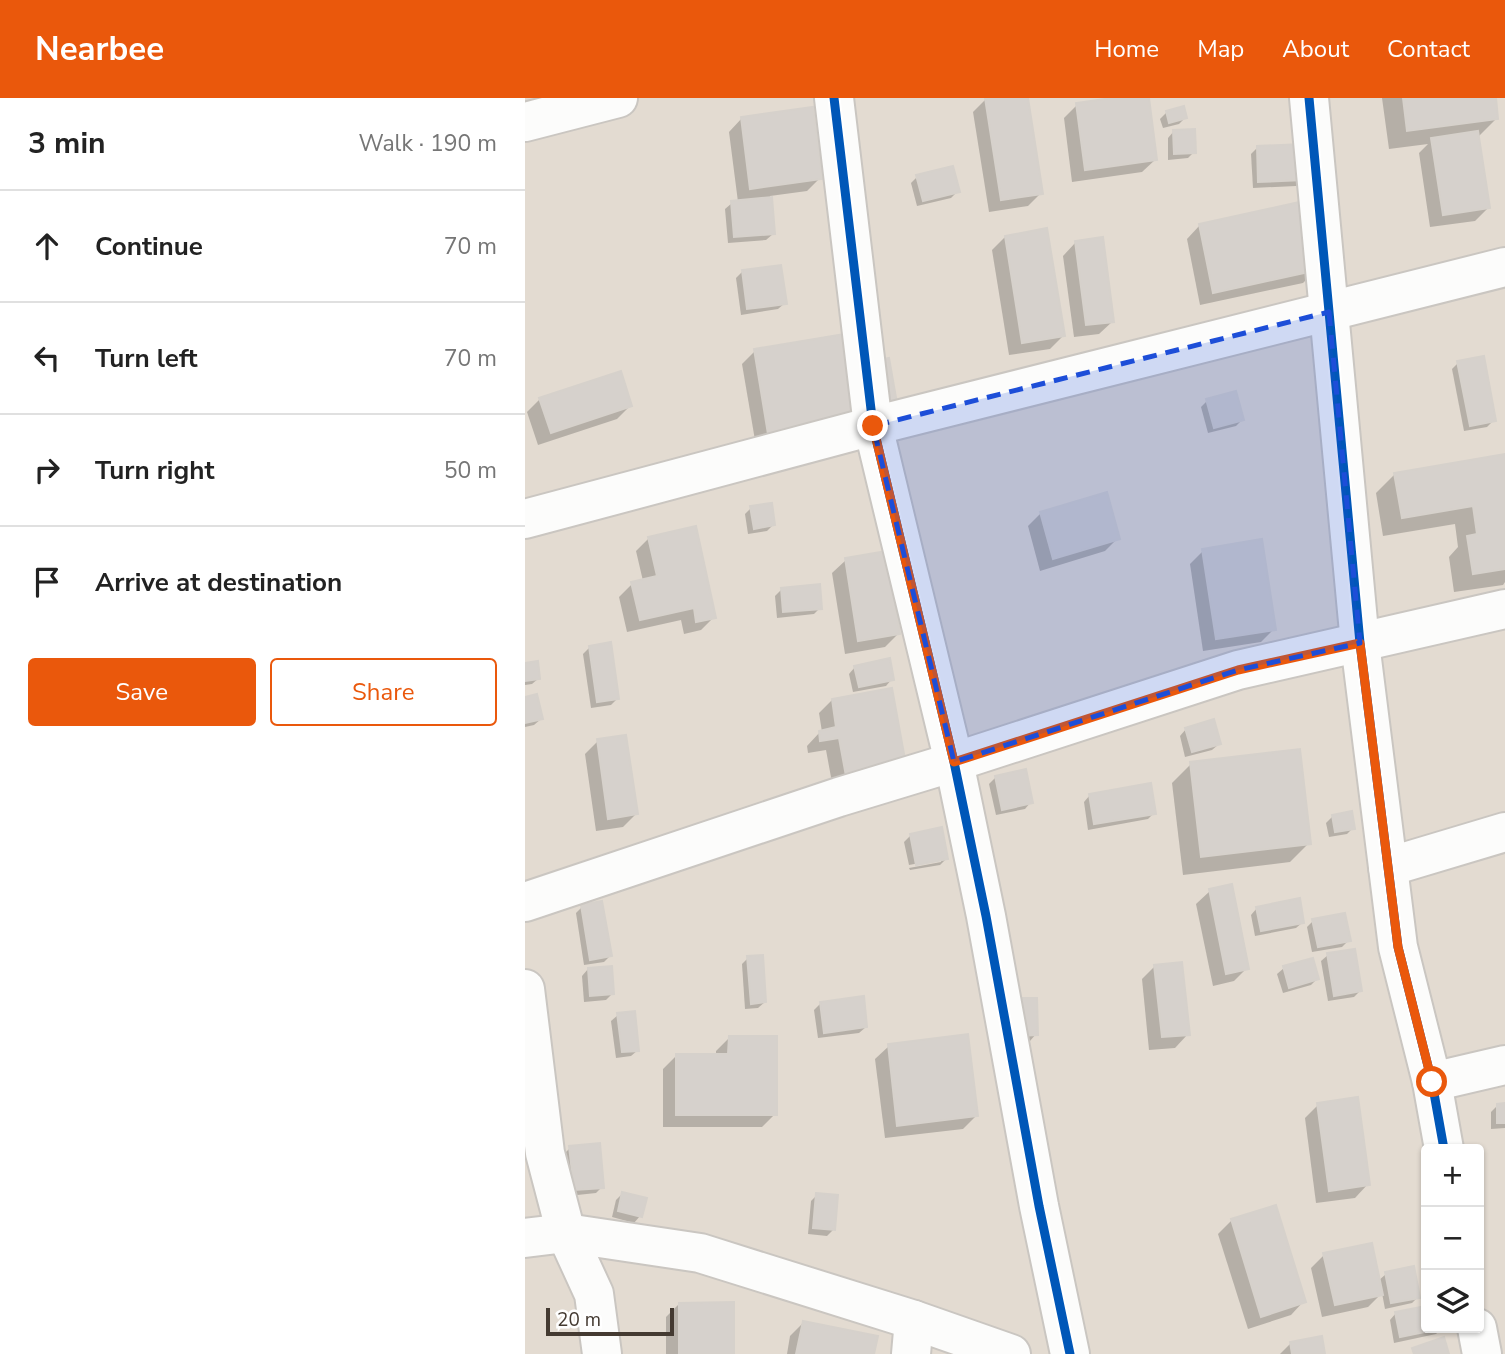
<!DOCTYPE html>
<html lang="en">
<head>
<meta charset="utf-8">
<style>
  :root { --surface:#fff; --page:#f6f6f6; --text:#222; --muted:#767676; --line:#e0e0e0; --accent:#ea580c }
  body { margin:0; font-family:"Nunito Sans",sans-serif; background:var(--page); color:var(--text) }
  .controls { position:absolute; right:21px; bottom:21px; display:grid; overflow:hidden; border-radius:7px; box-shadow:0 2px 5px #0004 }
  .controls button { width:63px; height:63px; display:grid; place-items:center; padding:0; border:0; border-bottom:2px solid var(--line); background:var(--surface); color:var(--text); font:35px sans-serif }
  .scale { position:absolute; left:21px; bottom:18px; width:128px; box-sizing:border-box; padding-left:7px; border:4px solid #443a31; border-top:0; font-size:19px; line-height:24px; white-space:nowrap; color:#443a31; -webkit-text-stroke:5px #fff; paint-order:stroke }
  .stop { position:absolute; width:21px; height:21px; margin:-16px; border:5px solid #ea580c; border-radius:50%; background:#fff }
  .stop.end { background:#ea580c; border-color:#fff; box-shadow:0 2px 7px #0008 }
  .list { margin:0; padding:0; list-style:none }
  h2 { display:flex; justify-content:space-between; align-items:center; height:91px; margin:0; padding:0 28px; font-size:30px }
  h2 small { font-size:23px; font-weight:400; color:var(--muted) }
  .list li { display:grid; grid-template-columns:46px 1fr auto; gap:21px; align-items:center; box-sizing:border-box; height:112px; padding:0 28px; border-top:2px solid var(--line) }
  .list b { display:block; font-size:26px; white-space:nowrap }
  .list em { font-size:23px; font-style:normal; color:var(--muted) }
  .actions { display:flex; gap:14px; padding:21px 28px }
  .actions a { flex:1; padding:16px 0; border:2px solid var(--accent); border-radius:7px; text-align:center; font-size:24px; color:var(--accent) }
  .actions .main { background:var(--accent); color:#fff }
  .icon { flex:none; width:38px; height:38px; fill:none; stroke:currentColor; stroke-width:2; stroke-linecap:round; stroke-linejoin:round }
  .map { position:relative; flex:none; width:980px; height:1256px; overflow:hidden }
  header { display:flex; align-items:center; gap:42px; box-sizing:border-box; height:98px; padding:0 35px; background:var(--accent); color:#fff }
  header strong { font-size:33px }
  nav { display:flex; gap:38px; margin-inline-start:auto; font-size:24px }
  main { display:flex }
  aside { flex:1; background:var(--surface) }
  .map>svg:first-child { display:block }
  .residential { fill:#e3dbd1; fill-rule:evenodd }
  .shadow { fill:#0003 }
  .building { fill:#d6d1cc; stroke:#d6d1cb; stroke-width:2 }
  .lines { fill:none; stroke-linecap:round; stroke-linejoin:round }
  .minor-casing { stroke:#cac6c1; stroke-width:42 }
  .minor { stroke:#fcfcfb; stroke-width:38 }
  .cycleway-casing { stroke:#fff; stroke-width:13 }
  .cycleway { stroke:#0057b8; stroke-width:9 }
  .route { stroke:#ea580c; stroke-width:9 }
  .marked { fill:#1d4ed8; fill-opacity:0.2; stroke:#1d4ed8; stroke-width:5; stroke-dasharray:14 9; stroke-linejoin:round }
</style>
</head>
<body>
<header>
<strong>Nearbee</strong>
<nav><a>Home</a><a>Map</a><a>About</a><a>Contact</a></nav>
</header>
<main>
<aside>
<h2>3 min<small>Walk · 190 m</small></h2>
<ul class="list">
<li><svg class="icon" aria-label="ahead" viewBox="0 0 24 24"><path d="M12 20V5M6 11l6-6 6 6"/></svg><div><b>Continue</b></div><em>70 m</em></li>
<li><svg class="icon" aria-label="left" viewBox="0 0 24 24"><path d="M17 20v-9H6M10 6l-5 5 5 5"/></svg><div><b>Turn left</b></div><em>70 m</em></li>
<li><svg class="icon" aria-label="right" viewBox="0 0 24 24"><path d="M7 20v-9h11M14 6l5 5-5 5"/></svg><div><b>Turn right</b></div><em>50 m</em></li>
<li><svg class="icon" aria-label="arrive" viewBox="0 0 24 24"><path d="M6 21V4h12l-3 4 3 4H6"/></svg><div><b>Arrive at destination</b></div></li>
</ul>
<div class="actions"><a class="main">Save</a><a>Share</a></div>
</aside>
<div class="map">
<svg width="980" height="1256" viewBox="0 0 980 1256">
  <rect width="100%" height="100%" fill="#eeeae5"/>
  <path class="residential" d="M0,0H980V1256H0ZM901,1051H954V1230H901Z"/>
  <g class="shadow">
    <polygon points="469,0 502,0 516,95 503,108 464,114 448,14 461,1"/>
    <polygon points="600,0 622,0 631,61 617,74 547,84 539,20 552,7"/>
    <polygon points="857,0 969,0 972,20 953,39 963,110 950,123 905,129 894,55 903,46 864,51"/>
    <polygon points="642,14 660,20 654,26 638,30 635,21"/>
    <polygon points="217,20 295,80 282,93 245,98 248,136 241,142 203,145 200,111 207,105 213,104 204,34"/>
    <polygon points="649,33 669,54 663,60 643,62 643,40"/>
    <polygon points="732,50 778,81 771,88 728,90 726,56"/>
    <polygon points="392,79 433,93 426,100 392,108 386,85"/>
    <polygon points="675,127 791,172 778,185 675,207 662,141"/>
    <polygon points="480,139 538,238 525,251 484,257 467,152"/>
    <polygon points="551,144 588,223 574,236 549,239 538,158"/>
    <polygon points="218,173 260,205 253,211 216,217 211,180"/>
    <polygon points="230,253 319,333 231,348 217,266"/>
    <polygon points="933,265 969,322 962,329 939,333 927,271"/>
    <polygon points="15,301 105,308 92,321 13,347 2,314"/>
    <polygon points="682,303 717,322 711,328 683,335 676,309"/>
    <polygon points="980,366 980,484 978,487 929,494 924,459 933,449 930,426 858,438 851,395 870,376"/>
    <polygon points="226,410 248,427 242,433 223,436 220,416"/>
    <polygon points="516,415 593,440 580,453 515,473 503,428"/>
    <polygon points="124,440 189,519 176,532 159,536 156,522 102,534 94,499 107,486 118,483 111,453"/>
    <polygon points="678,453 749,531 736,544 678,553 665,466"/>
    <polygon points="321,462 373,536 360,549 320,556 307,475"/>
    <polygon points="256,492 295,510 289,516 252,520 250,498"/>
    <polygon points="65,549 92,601 86,607 66,610 58,556"/>
    <polygon points="0,567 14,580 7,586 0,587"/>
    <polygon points="330,569 367,581 361,588 328,594 324,576"/>
    <polygon points="0,600 16,621 9,627 0,629"/>
    <polygon points="307,602 366,680 308,690 301,652 283,655 282,648 295,634 297,634 294,615"/>
    <polygon points="661,631 694,646 687,652 660,659 655,638"/>
    <polygon points="73,643 111,716 98,729 71,733 60,656"/>
    <polygon points="666,666 784,745 765,764 658,777 647,685"/>
    <polygon points="471,679 506,704 500,711 471,717 464,686"/>
    <polygon points="565,697 629,715 623,721 563,732 559,704"/>
    <polygon points="807,719 828,730 822,736 804,739 801,725"/>
    <polygon points="386,737 421,761 415,767 385,772 384,770 416,764 416,761 384,767 379,744"/>
    <polygon points="685,793 722,870 709,883 688,888 671,806"/>
    <polygon points="57,809 85,858 79,864 59,867 51,815"/>
    <polygon points="732,810 778,824 771,830 730,838 726,817"/>
    <polygon points="788,823 824,842 817,849 787,854 782,829"/>
    <polygon points="803,857 835,893 829,899 803,903 796,863"/>
    <polygon points="223,860 240,904 233,910 220,911 217,866"/>
    <polygon points="630,868 663,936 650,950 624,952 617,881"/>
    <polygon points="759,870 792,881 786,887 758,895 752,876"/>
    <polygon points="63,871 87,896 81,902 59,904 57,878"/>
    <polygon points="488,902 511,936 505,943 483,943"/>
    <polygon points="296,905 341,929 334,935 293,940 289,912"/>
    <polygon points="93,917 113,952 106,958 91,960 86,923"/>
    <polygon points="204,940 250,1016 237,1029 138,1029 138,971 151,958 191,958 191,953"/>
    <polygon points="364,948 451,1018 438,1031 360,1040 350,961"/>
    <polygon points="793,1007 843,1086 830,1100 791,1105 780,1020"/>
    <polygon points="973,1007 980,1007 980,1030 966,1031 966,1014"/>
    <polygon points="45,1050 77,1089 71,1095 43,1098 39,1056"/>
    <polygon points="97,1096 115,1118 109,1125 87,1119 91,1102"/>
    <polygon points="292,1097 308,1132 302,1138 283,1136 286,1103"/>
    <polygon points="707,1122 779,1203 766,1217 723,1231 693,1136"/>
    <polygon points="799,1157 853,1183 861,1176 893,1199 887,1205 860,1211 857,1195 843,1209 797,1219 786,1170"/>
    <polygon points="154,1206 207,1256 141,1256 141,1219"/>
    <polygon points="901,1210 901,1230 917,1230 911,1236 869,1245 865,1222 871,1215"/>
    <polygon points="278,1225 347,1256 262,1256 265,1238"/>
    <polygon points="766,1245 798,1256 755,1256"/>
  </g>
  <g class="building">
    <polygon points="460,0 503,0 518,96 476,102"/>
    <polygon points="587,0 624,0 632,62 560,72 551,5"/>
    <polygon points="878,0 971,0 973,21 882,33"/>
    <polygon points="659,8 662,20 644,25 641,13"/>
    <polygon points="288,9 297,81 225,91 216,19"/>
    <polygon points="670,31 671,55 649,56 648,32"/>
    <polygon points="953,33 965,110 918,117 906,40"/>
    <polygon points="778,46 779,82 733,84 732,48"/>
    <polygon points="428,68 435,94 398,103 391,77"/>
    <polygon points="247,99 250,136 209,139 206,103"/>
    <polygon points="779,103 793,172 688,195 674,126"/>
    <polygon points="522,130 540,238 497,245 480,138"/>
    <polygon points="578,139 589,224 561,227 550,143"/>
    <polygon points="256,167 262,206 222,211 217,172"/>
    <polygon points="320,236 334,320 243,336 229,251"/>
    <polygon points="959,258 971,323 945,328 932,263"/>
    <polygon points="364,260 373,311 352,315 343,264"/>
    <polygon points="96,273 107,308 26,335 14,300"/>
    <polygon points="711,293 719,322 689,330 681,301"/>
    <polygon points="980,356 980,471 948,476 942,438 952,436 948,408 877,420 869,375"/>
    <polygon points="582,394 595,441 528,461 515,414"/>
    <polygon points="247,405 250,427 229,431 225,408"/>
    <polygon points="171,428 191,520 171,524 169,510 115,522 106,484 132,478 123,439"/>
    <polygon points="737,441 751,532 691,541 677,451"/>
    <polygon points="362,453 375,536 333,543 320,460"/>
    <polygon points="295,486 297,511 258,514 256,490"/>
    <polygon points="86,544 94,601 72,604 64,548"/>
    <polygon points="365,560 369,582 334,589 329,568"/>
    <polygon points="13,563 15,581 0,583 0,565"/>
    <polygon points="367,590 381,667 321,678 314,640 295,643 294,633 311,629 307,601"/>
    <polygon points="12,596 18,621 0,625 0,599"/>
    <polygon points="689,621 696,646 667,654 660,630"/>
    <polygon points="101,637 113,716 83,721 72,641"/>
    <polygon points="775,651 786,746 676,759 665,664"/>
    <polygon points="501,671 508,705 477,712 470,678"/>
    <polygon points="626,685 631,716 569,726 564,696"/>
    <polygon points="827,713 830,731 810,734 807,717"/>
    <polygon points="417,729 423,761 391,767 385,736"/>
    <polygon points="707,786 724,871 701,876 684,791"/>
    <polygon points="775,800 779,825 736,833 731,809"/>
    <polygon points="77,803 87,858 65,862 56,807"/>
    <polygon points="820,815 826,843 793,849 787,821"/>
    <polygon points="830,851 837,893 809,898 802,855"/>
    <polygon points="238,857 241,904 226,906 222,858"/>
    <polygon points="788,860 794,881 764,890 758,868"/>
    <polygon points="657,864 665,937 637,939 629,867"/>
    <polygon points="87,868 89,896 65,898 63,870"/>
    <polygon points="339,898 342,929 299,935 295,904"/>
    <polygon points="488,900 512,900 513,937 488,938"/>
    <polygon points="110,913 114,953 97,954 92,915"/>
    <polygon points="443,936 453,1018 372,1028 363,946"/>
    <polygon points="204,938 252,938 252,1017 151,1017 151,956 203,956"/>
    <polygon points="833,999 845,1087 804,1093 792,1005"/>
    <polygon points="980,1005 980,1025 972,1025 972,1006"/>
    <polygon points="75,1045 79,1090 49,1092 44,1048"/>
    <polygon points="97,1094 122,1100 117,1119 93,1113"/>
    <polygon points="291,1095 313,1097 310,1132 288,1130"/>
    <polygon points="751,1107 781,1204 736,1219 706,1121"/>
    <polygon points="847,1145 858,1197 810,1207 798,1155"/>
    <polygon points="889,1168 895,1200 866,1205 860,1174"/>
    <polygon points="209,1204 209,1256 154,1256 154,1205"/>
    <polygon points="901,1208 901,1230 919,1230 875,1239 870,1214"/>
    <polygon points="278,1223 353,1238 349,1256 271,1256"/>
    <polygon points="797,1238 800,1256 767,1256 765,1244"/>
    <polygon points="919,1239 924,1256 889,1256 887,1250"/>
  </g>
  <g class="lines">
    <defs>
      <g id="minor">
        <polyline points="309,0 348,328 429,664 461,818 514,1108 545,1256"/>
        <polyline points="784,0 835,545 873,849 907,984 919,1051"/>
        <polyline points="0,24 93,0"/>
        <polyline points="0,421 348,328 980,169"/>
        <polyline points="863,769 980,734"/>
        <polyline points="0,804 314,699 429,664 713,572 980,511"/>
        <polyline points="0,891 20,1055 41,1135 69,1196 77,1256"/>
        <polyline points="907,984 980,967"/>
        <polyline points="0,1140 41,1135 175,1155 389,1222 486,1256"/>
        <polyline points="952,1230 957,1256"/>
        <polyline points="386,1256 389,1222"/>
      </g>
    </defs>
    <use href="#minor" class="minor-casing"/>
    <use href="#minor" class="minor"/>
    <defs>
      <g id="cycleway">
        <polyline points="309,0 348,328 429,664 461,818 514,1108 545,1256"/>
        <polyline points="784,0 835,545 873,849 907,984 919,1051"/>
      </g>
    </defs>
    <use href="#cycleway" class="cycleway-casing"/>
    <use href="#cycleway" class="cycleway"/>
  </g>
  <g class="lines">
    <polyline class="route" points="348,328 429,664 713,572 835,545 873,849 907,984"/>
  </g>
  <path class="marked" d="M804,214L835,545L713,572L429,664L348,328Z"/>
</svg>
<div class="controls">
<button>+</button>
<button>−</button>
<button><svg class="icon" aria-label="layers" viewBox="0 0 24 24"><path d="M12 4l9 5-9 5-9-5zM3 14l9 5 9-5"/></svg></button>
</div>
<div class="scale">20 m</div>
<div class="stop" style="left:907px;top:984px"></div>
<div class="stop end" style="left:348px;top:328px"></div>
</div>
</main>
</body>
</html>
